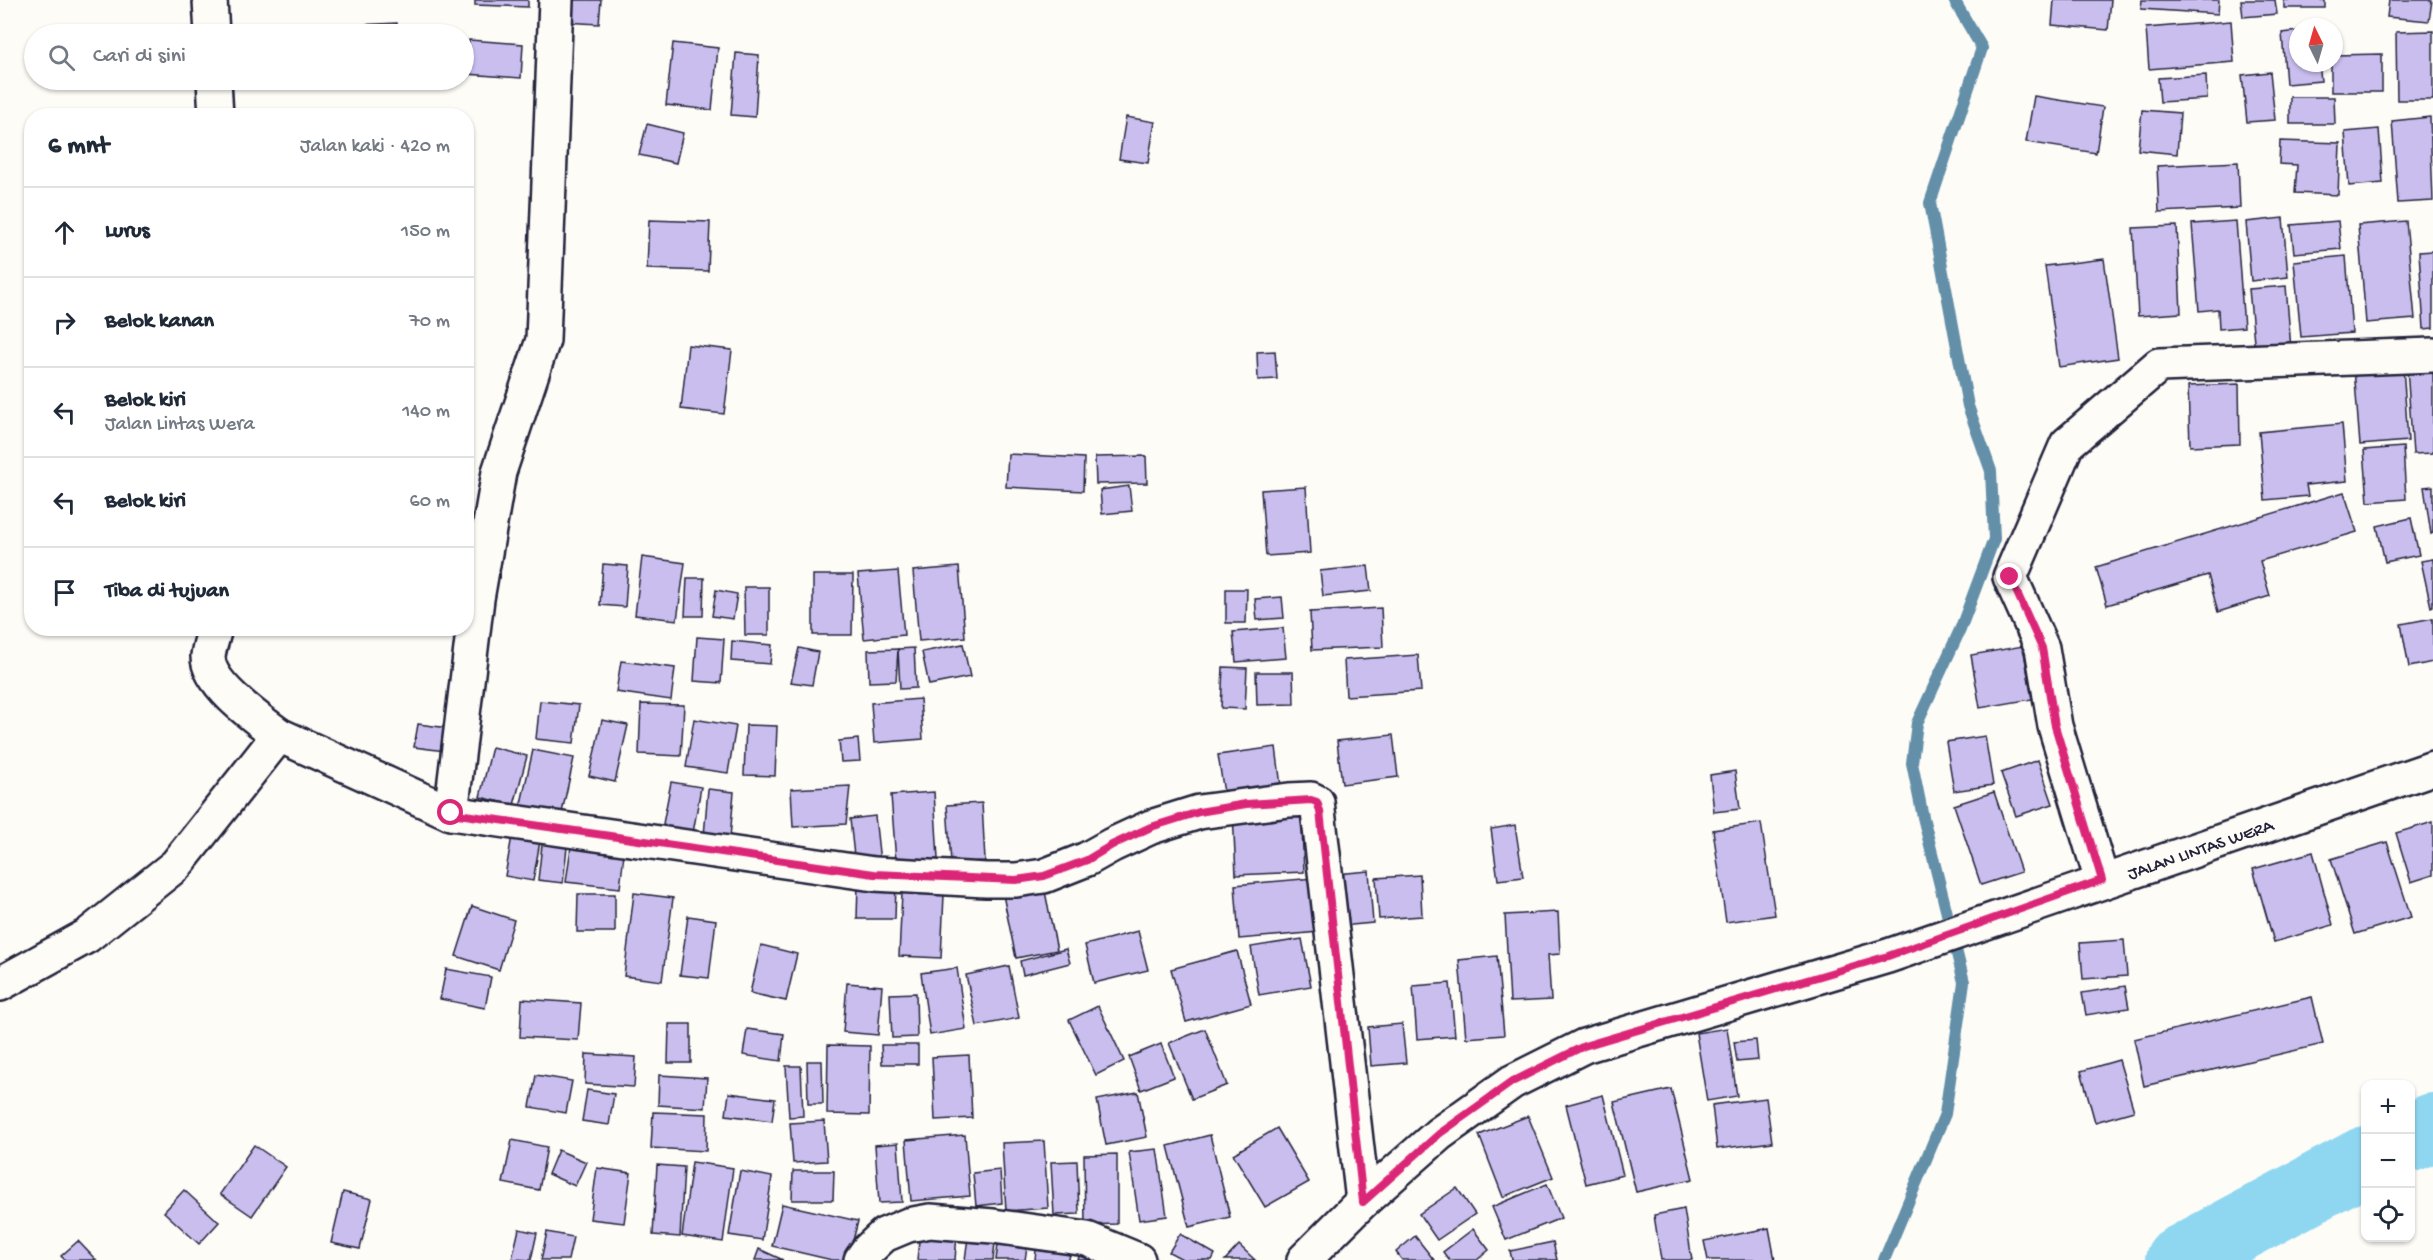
<!DOCTYPE html>
<html lang="id">
<head>
<meta charset="utf-8">
<style>
  :root { --surface:#fff; --page:#f6f6f7; --text:#1f2937; --muted:#747a83; --line:#e0e1e3 }
  body { margin:0; font-family:"Gochi Hand",sans-serif; background:var(--page); color:var(--text) }
  .controls { position:absolute; right:18px; bottom:18px; display:grid; overflow:hidden; border-radius:12px; box-shadow:0 2px 4px #0004 }
  .controls button { width:54px; height:54px; display:grid; place-items:center; padding:0; border:0; border-bottom:2px solid var(--line); background:var(--surface); color:var(--text); font:30px sans-serif }
  .compass { position:absolute; left:2289px; top:18px; width:54px; height:54px; border-radius:50%; background:var(--surface); box-shadow:0 2px 4px #0004; rotate:355deg }
  .stop { position:absolute; width:18px; height:18px; margin:-14px; border:4px solid #db2777; border-radius:50%; background:#fff }
  .stop.end { background:#db2777; border-color:#fff; box-shadow:0 2px 6px #0008 }
  .list { margin:0; padding:0; list-style:none }
  h2 { display:flex; justify-content:space-between; align-items:center; height:78px; margin:0; padding:0 24px; font-size:26px }
  h2 small { font-size:20px; font-weight:400; color:var(--muted) }
  .list li { display:grid; grid-template-columns:39px 1fr auto; gap:18px; align-items:center; box-sizing:border-box; height:90px; padding:0 24px; border-top:2px solid var(--line) }
  .list b { display:block; font-size:22px; white-space:nowrap }
  .list p { margin:0; font-size:20px; white-space:nowrap; color:var(--muted) }
  .list em { font-size:20px; font-style:normal; color:var(--muted) }
  .icon { flex:none; width:33px; height:33px; fill:none; stroke:currentColor; stroke-width:2; stroke-linecap:round; stroke-linejoin:round }
  .map { position:relative; flex:none; width:2433px; height:1260px; overflow:hidden }
  .search { position:absolute; background:var(--surface); box-shadow:0 2px 4px #0004; left:24px; top:24px; width:450px; height:66px; display:flex; align-items:center; gap:15px; box-sizing:border-box; padding:0 21px; border-radius:33px; color:var(--muted); font-size:22px }
  .panel { position:absolute; background:var(--surface); box-shadow:0 2px 4px #0004; left:24px; top:108px; width:450px; height:528px; border-radius:24px }
  .map>svg:first-child { display:block }
  .lines { fill:none; stroke-linecap:round; stroke-linejoin:round }
  .stream { stroke:#638fa8; stroke-width:12 }
  .river { stroke:#8fd7f1; stroke-width:68 }
  .building { fill:#cabeef; stroke:#22223b; stroke-width:1.5 }
  .street-casing { stroke:#22223b; stroke-width:38 }
  .secondary-casing { stroke:#22223b; stroke-width:38 }
  .street { stroke:#fdfcf7; stroke-width:33 }
  .secondary { stroke:#fdfcf7; stroke-width:33 }
  .route { stroke:#db2777; stroke-width:8 }
  .labels { text-anchor:middle; stroke-width:4.5; stroke-linejoin:round; paint-order:stroke }
  .street-label { font-size:18px; fill:#22223b; stroke:#fdfcf7 }
</style>
</head>
<body>
<div class="map">
<svg width="2433" height="1260" viewBox="0 0 2433 1260">
  <rect width="100%" height="100%" fill="#fdfcf7"/>
  <filter id="ink" filterUnits="userSpaceOnUse"><feTurbulence type="fractalNoise" baseFrequency=".0167" numOctaves="2"/><feDisplacementMap in="SourceGraphic" scale="12" xChannelSelector="R" yChannelSelector="G"/><feConvolveMatrix kernelMatrix="1 2 1 2 8 2 1 2 1" color-interpolation-filters="sRGB"/></filter>
  <g filter="url(#ink)">
    <g class="lines">
      <polyline class="stream" points="1884,1260 1945,1114 1964,982 1923,817 1912,763 1917,723 1960,630 1994,539 1991,471 1968,406 1930,203 1982,48 1954,0"/>
      <g class="river">
        <polyline points="2410,1138 2433,1127"/>
        <polyline points="2179,1260 2366,1160"/>
      </g>
    </g>
    <g class="building">
      <polygon points="475,0 528,0 528,7 475,5"/>
      <polygon points="566,0 601,0 599,24 564,22"/>
      <polygon points="2054,0 2111,0 2108,30 2052,25"/>
      <polygon points="2142,0 2219,0 2218,14 2141,9"/>
      <polygon points="2241,0 2275,0 2277,14 2243,17"/>
      <rect x="2284" y="0" width="41" height="8"/>
      <polygon points="2389,0 2432,0 2429,21 2387,17"/>
      <polygon points="2231,21 2234,62 2149,69 2146,28"/>
      <polygon points="397,23 397,34 358,34 358,25"/>
      <polygon points="2298,31 2298,63 2319,63 2321,81 2286,84 2282,33"/>
      <polygon points="2433,31 2433,100 2397,100 2396,32"/>
      <polygon points="469,40 523,44 521,78 467,74"/>
      <polygon points="673,43 718,48 712,110 666,105"/>
      <polygon points="736,53 759,55 755,117 731,115"/>
      <polygon points="2382,54 2382,92 2331,92 2331,63 2334,63 2334,55"/>
      <polygon points="2270,72 2275,120 2247,122 2242,75"/>
      <polygon points="2206,75 2207,99 2160,102 2158,78"/>
      <polygon points="2034,96 2103,107 2096,153 2026,142"/>
      <polygon points="2290,97 2334,97 2335,124 2290,124"/>
      <polygon points="2142,110 2180,113 2177,154 2138,150"/>
      <polygon points="1126,117 1155,122 1148,163 1119,159"/>
      <polygon points="2430,117 2433,201 2398,203 2392,121"/>
      <polygon points="647,124 683,133 676,163 639,155"/>
      <polygon points="2379,129 2383,183 2349,186 2345,132"/>
      <polygon points="2280,141 2340,143 2338,195 2295,193 2297,165 2279,164"/>
      <polygon points="2238,162 2240,208 2159,212 2157,166"/>
      <polygon points="2283,218 2288,277 2251,281 2246,222"/>
      <polygon points="649,220 710,222 708,271 647,269"/>
      <polygon points="2236,221 2244,327 2219,329 2218,309 2199,311 2192,224"/>
      <polygon points="2338,221 2341,249 2294,253 2291,225"/>
      <polygon points="2406,221 2415,319 2366,323 2358,225"/>
      <polygon points="2177,226 2181,313 2138,316 2133,228"/>
      <polygon points="2433,251 2433,328 2424,329 2419,252"/>
      <polygon points="2346,256 2352,333 2301,337 2294,261"/>
      <polygon points="2104,259 2118,358 2059,367 2045,266"/>
      <polygon points="2286,286 2291,349 2255,352 2249,289"/>
      <polygon points="688,345 732,350 724,414 681,409"/>
      <polygon points="1275,351 1277,379 1258,380 1257,352"/>
      <polygon points="2403,366 2408,441 2360,445 2354,369"/>
      <polygon points="2433,366 2433,453 2413,454 2407,368"/>
      <polygon points="2239,384 2240,444 2190,446 2188,386"/>
      <polygon points="2342,424 2347,481 2306,485 2308,496 2265,500 2259,432"/>
      <polygon points="2403,447 2406,499 2368,502 2364,450"/>
      <polygon points="1008,454 1084,458 1083,491 1006,487"/>
      <polygon points="1146,456 1147,483 1096,484 1095,457"/>
      <polygon points="1129,486 1132,511 1102,514 1100,490"/>
      <polygon points="2433,486 2433,533 2431,534 2424,487"/>
      <polygon points="1306,487 1310,553 1266,556 1261,490"/>
      <polygon points="2344,492 2357,532 2260,561 2270,596 2218,612 2208,575 2107,605 2096,567"/>
      <polygon points="2411,518 2419,555 2385,562 2377,526"/>
      <polygon points="642,557 685,563 677,620 635,615"/>
      <polygon points="2433,559 2433,606 2431,607 2421,561"/>
      <polygon points="603,564 628,566 625,607 600,605"/>
      <polygon points="1368,566 1371,591 1323,596 1320,571"/>
      <polygon points="959,567 965,637 919,641 913,571"/>
      <polygon points="898,571 904,635 864,639 858,574"/>
      <polygon points="813,575 853,575 852,635 813,635"/>
      <polygon points="687,578 704,578 703,616 685,616"/>
      <polygon points="744,587 769,587 769,635 745,635"/>
      <polygon points="1226,589 1247,589 1246,623 1226,623"/>
      <polygon points="716,590 737,594 733,619 712,616"/>
      <polygon points="1282,597 1284,618 1257,620 1255,599"/>
      <polygon points="1381,608 1383,647 1312,650 1310,612"/>
      <polygon points="2433,618 2433,662 2409,667 2401,624"/>
      <polygon points="1283,628 1286,658 1236,662 1233,632"/>
      <polygon points="697,637 724,639 721,683 694,681"/>
      <polygon points="732,641 772,645 770,664 731,661"/>
      <polygon points="963,644 970,677 929,685 922,652"/>
      <polygon points="2023,646 2032,699 1980,708 1971,655"/>
      <polygon points="799,648 818,652 812,685 791,682"/>
      <polygon points="914,648 916,688 900,689 898,649"/>
      <polygon points="898,649 896,681 869,682 868,650"/>
      <polygon points="1418,655 1421,691 1346,696 1344,660"/>
      <polygon points="621,661 675,668 671,700 616,692"/>
      <polygon points="1223,667 1247,668 1245,709 1221,708"/>
      <polygon points="1256,672 1293,672 1294,704 1257,705"/>
      <polygon points="920,699 923,739 874,743 871,703"/>
      <polygon points="540,701 579,705 574,743 536,739"/>
      <polygon points="641,704 684,705 681,756 639,754"/>
      <polygon points="694,719 736,726 728,773 686,767"/>
      <polygon points="602,720 628,725 615,782 589,776"/>
      <polygon points="418,724 456,729 453,752 414,747"/>
      <polygon points="746,725 777,726 775,776 744,775"/>
      <polygon points="1393,735 1398,777 1342,784 1337,741"/>
      <polygon points="1985,736 1993,785 1954,791 1946,742"/>
      <polygon points="858,739 860,761 841,762 839,741"/>
      <polygon points="492,747 527,756 514,805 480,797"/>
      <polygon points="1276,747 1281,786 1224,793 1218,755"/>
      <polygon points="533,750 574,758 561,817 520,808"/>
      <polygon points="2038,760 2053,804 2016,816 2001,773"/>
      <polygon points="1735,771 1740,809 1714,812 1710,775"/>
      <polygon points="671,782 701,787 693,833 662,829"/>
      <polygon points="850,786 846,824 793,827 791,789"/>
      <polygon points="708,789 734,792 730,838 704,836"/>
      <polygon points="934,792 938,859 896,862 891,795"/>
      <polygon points="1994,792 2021,872 1981,885 1954,805"/>
      <polygon points="982,803 985,861 951,863 947,805"/>
      <polygon points="1301,809 1304,872 1236,875 1233,813"/>
      <polygon points="875,816 880,862 855,865 850,819"/>
      <polygon points="2433,822 2433,875 2411,882 2396,833"/>
      <polygon points="1761,823 1775,915 1726,922 1713,830"/>
      <polygon points="1515,825 1523,877 1498,880 1491,829"/>
      <polygon points="512,836 540,841 533,881 505,876"/>
      <polygon points="543,836 568,838 563,883 538,880"/>
      <polygon points="572,840 625,845 620,888 566,882"/>
      <polygon points="2387,842 2411,917 2355,934 2331,859"/>
      <polygon points="2313,852 2333,925 2274,942 2253,869"/>
      <polygon points="1369,871 1373,923 1341,926 1336,874"/>
      <polygon points="1420,875 1422,916 1379,919 1376,878"/>
      <polygon points="1314,878 1319,932 1239,939 1235,885"/>
      <polygon points="1043,882 1057,950 1016,958 1002,890"/>
      <polygon points="858,883 896,883 895,919 857,919"/>
      <polygon points="634,893 673,898 662,981 624,976"/>
      <polygon points="902,893 944,895 941,958 899,956"/>
      <polygon points="578,894 615,894 615,932 577,932"/>
      <polygon points="472,906 514,920 499,970 456,956"/>
      <polygon points="1558,912 1560,954 1548,955 1551,1000 1510,1002 1505,915"/>
      <polygon points="688,916 716,920 709,978 680,975"/>
      <polygon points="1138,931 1148,970 1094,983 1085,945"/>
      <polygon points="1302,939 1311,986 1259,995 1251,947"/>
      <polygon points="2124,940 2127,976 2083,979 2080,943"/>
      <polygon points="761,945 797,954 786,1001 750,993"/>
      <polygon points="1066,949 1070,963 1023,975 1020,961"/>
      <polygon points="1237,951 1251,1004 1186,1022 1171,969"/>
      <polygon points="1497,956 1504,1035 1466,1038 1459,960"/>
      <polygon points="1009,966 1019,1018 977,1026 966,975"/>
      <polygon points="957,968 966,1029 930,1035 921,973"/>
      <polygon points="446,969 491,977 485,1008 440,999"/>
      <polygon points="847,983 882,986 878,1035 843,1032"/>
      <polygon points="1450,983 1455,1036 1417,1039 1413,986"/>
      <polygon points="2125,986 2129,1008 2086,1015 2082,993"/>
      <polygon points="916,993 917,1037 892,1038 890,994"/>
      <polygon points="2312,997 2323,1044 2144,1086 2134,1039"/>
      <polygon points="522,999 581,1003 578,1040 520,1037"/>
      <polygon points="1098,1006 1124,1061 1096,1075 1069,1020"/>
      <polygon points="669,1024 691,1024 691,1063 668,1063"/>
      <polygon points="1402,1024 1406,1063 1371,1066 1368,1027"/>
      <polygon points="1727,1028 1737,1096 1707,1101 1696,1033"/>
      <polygon points="747,1029 784,1034 781,1061 743,1055"/>
      <polygon points="1205,1029 1227,1085 1192,1099 1169,1043"/>
      <polygon points="1756,1040 1758,1060 1737,1062 1734,1042"/>
      <polygon points="1161,1044 1174,1077 1141,1090 1129,1057"/>
      <polygon points="828,1045 870,1046 869,1115 827,1114"/>
      <polygon points="881,1045 918,1045 918,1064 882,1064"/>
      <polygon points="586,1054 636,1057 634,1087 585,1084"/>
      <polygon points="969,1055 972,1118 935,1120 932,1057"/>
      <polygon points="2119,1060 2134,1111 2095,1122 2081,1071"/>
      <polygon points="807,1061 822,1061 823,1104 808,1104"/>
      <polygon points="786,1066 801,1066 803,1116 789,1117"/>
      <polygon points="536,1075 572,1081 566,1113 530,1107"/>
      <polygon points="659,1075 707,1078 705,1108 658,1105"/>
      <polygon points="1671,1089 1693,1179 1636,1192 1614,1102"/>
      <polygon points="587,1090 614,1094 609,1125 582,1121"/>
      <polygon points="1138,1092 1147,1137 1106,1145 1097,1100"/>
      <polygon points="729,1093 775,1099 772,1121 726,1115"/>
      <polygon points="1603,1095 1623,1175 1586,1184 1566,1105"/>
      <polygon points="1766,1098 1772,1142 1717,1149 1712,1105"/>
      <polygon points="653,1112 707,1114 706,1151 651,1148"/>
      <polygon points="1528,1116 1553,1177 1503,1197 1479,1135"/>
      <polygon points="824,1121 827,1161 793,1163 790,1123"/>
      <polygon points="1277,1128 1309,1182 1265,1207 1233,1154"/>
      <polygon points="965,1135 970,1196 911,1201 906,1140"/>
      <polygon points="1210,1135 1230,1217 1189,1227 1168,1146"/>
      <polygon points="512,1140 547,1147 539,1190 503,1183"/>
      <polygon points="1044,1141 1048,1208 1006,1211 1002,1143"/>
      <polygon points="898,1143 902,1202 879,1203 875,1145"/>
      <polygon points="254,1145 286,1167 252,1216 220,1194"/>
      <polygon points="1157,1149 1167,1216 1139,1220 1129,1152"/>
      <polygon points="558,1150 586,1162 575,1186 548,1174"/>
      <polygon points="1117,1154 1117,1224 1085,1225 1084,1155"/>
      <polygon points="1077,1161 1079,1214 1054,1215 1051,1162"/>
      <polygon points="692,1162 733,1168 723,1242 682,1236"/>
      <polygon points="657,1165 684,1167 680,1237 653,1235"/>
      <polygon points="597,1168 631,1173 624,1223 590,1219"/>
      <polygon points="1000,1170 1002,1203 976,1206 973,1173"/>
      <polygon points="740,1171 772,1177 762,1240 729,1235"/>
      <polygon points="793,1171 834,1171 833,1200 792,1200"/>
      <polygon points="1547,1184 1561,1218 1506,1240 1492,1207"/>
      <polygon points="1457,1188 1475,1214 1437,1240 1419,1214"/>
      <polygon points="184,1190 219,1222 199,1244 164,1212"/>
      <polygon points="343,1192 372,1199 360,1249 331,1243"/>
      <polygon points="782,1204 858,1221 848,1260 832,1260 772,1246"/>
      <polygon points="1684,1209 1692,1260 1661,1260 1654,1215"/>
      <polygon points="1769,1228 1775,1260 1708,1260 1704,1241"/>
      <polygon points="519,1229 537,1233 531,1260 512,1259"/>
      <polygon points="1473,1229 1489,1250 1477,1260 1449,1260 1443,1252"/>
      <polygon points="969,1230 996,1234 993,1260 965,1260"/>
      <polygon points="920,1231 957,1234 955,1260 917,1260"/>
      <polygon points="547,1232 573,1237 568,1260 541,1260"/>
      <polygon points="1180,1234 1215,1254 1212,1260 1184,1260 1169,1252"/>
      <polygon points="999,1236 1028,1240 1025,1260 996,1260"/>
      <polygon points="1415,1236 1434,1260 1402,1260 1396,1252"/>
      <polygon points="1037,1240 1071,1244 1069,1260 1035,1260"/>
      <polygon points="78,1241 96,1260 65,1260 61,1256"/>
      <polygon points="1553,1242 1557,1260 1512,1260 1510,1251"/>
      <polygon points="1239,1245 1255,1260 1225,1260"/>
      <polygon points="759,1249 783,1260 755,1260"/>
      <polygon points="1081,1250 1105,1260 1078,1260"/>
    </g>
    <g class="lines">
      <defs>
        <g id="street">
          <polyline points="210,0 212,34"/>
          <polyline points="214,80 216,116"/>
          <path d="M215,628C213,637 209,647 208,656C207,684 259,720 279,735L451,813L874,874L986,880H1016L1044,876L1087,859L1112,845L1151,827L1199,812L1289,800L1311,799L1317,802L1363,1201"/>
          <polyline points="451,813 477,599 499,472 543,340 556,0"/>
          <polyline points="2102,881 2055,726 2042,648 2010,577 2067,444 2159,365 2433,355"/>
          <polyline points="0,984 87,936 176,865 279,735"/>
          <polyline points="861,1260 868,1250 884,1235 908,1225 930,1221 993,1226 1087,1239 1138,1260"/>
        </g>
        <g id="secondary">
          <path id="s1" d="M1304,1260L1363,1201L1439,1134L1512,1082L1584,1046L1888,956L2433,768"/>
        </g>
      </defs>
      <use href="#street" class="street-casing"/>
      <use href="#secondary" class="secondary-casing"/>
      <use href="#street" class="street"/>
      <use href="#secondary" class="secondary"/>
    </g>
  </g>
  <g class="lines" filter="url(#ink)">
    <polyline class="route" points="451,813 874,874 1016,880 1044,876 1087,860 1112,845 1151,827 1199,812 1246,804 1311,800 1317,802 1320,811 1363,1202 1439,1134 1512,1082 1584,1046 1888,956 2102,880 2055,726 2042,648 2010,577"/>
  </g>
  <g class="labels">
    <g class="street-label">
      <text dy="6" stroke="none"><textPath href="#s1" startOffset="1002">JALAN LINTAS WERA</textPath></text>
    </g>
  </g>
</svg>
<div class="controls">
<button>+</button>
<button>−</button>
<button><svg class="icon" aria-label="locate" viewBox="0 0 24 24"><circle cx="12" cy="12" r="6"/><path d="M12 2v4M12 18v4M2 12h4M18 12h4"/></svg></button>
</div>
<svg class="compass" viewBox="-18 -18 36 36"><path d="M0-13l5 13h-10z" fill="#e53935"/><path d="M0 13l5-13h-10z" fill="#747a83"/></svg>
<div class="stop" style="left:451px;top:813px"></div>
<div class="stop end" style="left:2010px;top:577px"></div>
<div class="search"><svg class="icon" aria-label="search" viewBox="0 0 24 24"><circle cx="10" cy="10" r="6"/><path d="M15 15l6 6"/></svg>Cari di sini</div>
<section class="panel">
<h2>6 mnt<small>Jalan kaki · 420 m</small></h2>
<ul class="list">
<li><svg class="icon" aria-label="ahead" viewBox="0 0 24 24"><path d="M12 20V5M6 11l6-6 6 6"/></svg><div><b>Lurus</b></div><em>150 m</em></li>
<li><svg class="icon" aria-label="right" viewBox="0 0 24 24"><path d="M7 20v-9h11M14 6l5 5-5 5"/></svg><div><b>Belok kanan</b></div><em>70 m</em></li>
<li><svg class="icon" aria-label="left" viewBox="0 0 24 24"><path d="M17 20v-9H6M10 6l-5 5 5 5"/></svg><div><b>Belok kiri</b><p>Jalan Lintas Wera</p></div><em>140 m</em></li>
<li><svg class="icon" aria-label="left" viewBox="0 0 24 24"><path d="M17 20v-9H6M10 6l-5 5 5 5"/></svg><div><b>Belok kiri</b></div><em>60 m</em></li>
<li><svg class="icon" aria-label="arrive" viewBox="0 0 24 24"><path d="M6 21V4h12l-3 4 3 4H6"/></svg><div><b>Tiba di tujuan</b></div></li>
</ul>
</section>
</div>
</body>
</html>
